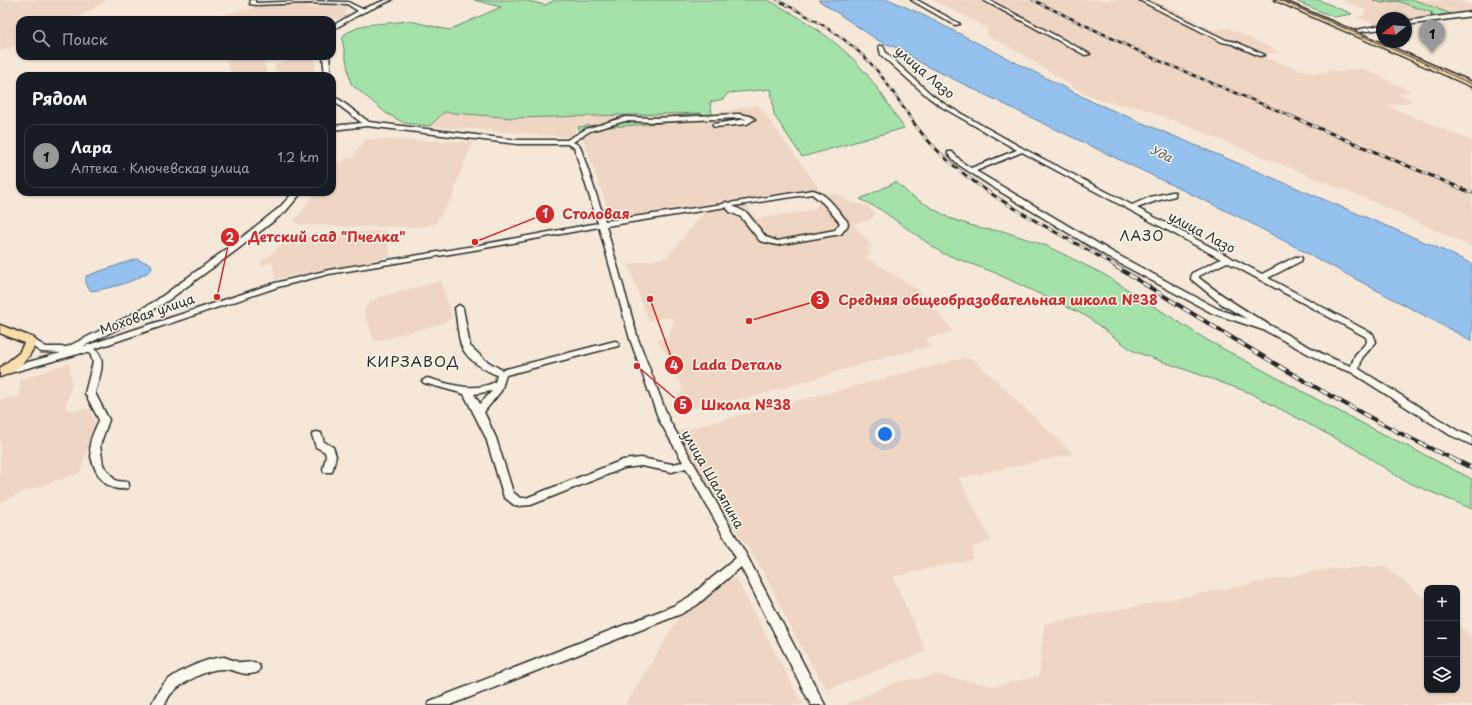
<!DOCTYPE html>
<html lang="ru">
<head>
<meta charset="utf-8">
<style>
  :root { --surface:#171b24; --page:#20242c; --text:#f1f3f6; --muted:#9ea1a6; --line:#363941; --accent:#98999b }
  body { margin:0; font-family:"Playpen Sans",sans-serif; background:var(--page); color:var(--text) }
  .controls { position:absolute; right:12px; bottom:12px; display:grid; overflow:hidden; border-radius:8px; box-shadow:0 1px 3px #0004 }
  .controls button { width:36px; height:36px; display:grid; place-items:center; padding:0; border:0; border-bottom:1px solid var(--line); background:var(--surface); color:var(--text); font:20px sans-serif }
  .compass { position:absolute; left:1376px; top:12px; width:36px; height:36px; border-radius:50%; background:var(--surface); box-shadow:0 1px 3px #0004; rotate:253deg }
  .you { position:absolute; left:885px; top:434px; width:14px; height:14px; margin:-10px; border:3px solid #fff; border-radius:50%; background:#1a73e8; box-shadow:0 0 0 6px #1a73e833 }
  .badge { display:grid; place-items:center; width:26px; height:26px; border-radius:50%; background:var(--accent); color:#111; font-size:13px; font-weight:700 }
  .pin { position:absolute; translate:-50% -33px; filter:drop-shadow(0 1px 2px #0008) }
  .pin::after { content:''; position:absolute; top:21px; width:14px; height:12px; background:inherit; clip-path:polygon(0 0,100% 0,50% 100%) }
  .list { margin:0; padding:0; list-style:none }
  h2 { display:flex; justify-content:space-between; align-items:center; height:52px; margin:0; padding:0 16px; font-size:17px }
  h2 small { font-size:13px; font-weight:400; color:var(--muted) }
  .list li { display:grid; grid-template-columns:26px 1fr auto; gap:12px; align-items:center; box-sizing:border-box; height:64px; margin:0 8px 8px; padding:0 8px; border:1px solid var(--line); border-radius:12px }
  .list b { display:block; font-size:15px; white-space:nowrap }
  .list p { margin:0; font-size:13px; white-space:nowrap; color:var(--muted) }
  .list em { font-size:13px; font-style:normal; color:var(--muted) }
  .icon { flex:none; width:22px; height:22px; fill:none; stroke:currentColor; stroke-width:2; stroke-linecap:round; stroke-linejoin:round }
  .map { position:relative; flex:none; width:1472px; height:705px; overflow:hidden }
  .search { position:absolute; background:var(--surface); box-shadow:0 1px 3px #0004; left:16px; top:16px; width:320px; height:44px; display:flex; align-items:center; gap:10px; box-sizing:border-box; padding:0 14px; border-radius:12px; color:var(--muted); font-size:15px }
  .panel { position:absolute; background:var(--surface); box-shadow:0 1px 3px #0004; left:16px; top:72px; width:320px; height:124px; border-radius:12px }
  .map>svg:first-child { display:block }
  .built { fill:#eed6c3 }
  .green { fill:#a4e2aa; stroke:#68866a }
  .water { fill:#94c1ee; stroke:#6a85a0 }
  .lines { fill:none; stroke-linecap:round; stroke-linejoin:round }
  .minor-casing { stroke:#2b2b2b; stroke-width:3 }
  .major-casing { stroke:#2b2b2b; stroke-width:3 }
  .minor { fill:#fbf7ec; fill-rule:evenodd }
  .major { fill:#f9ddab; fill-rule:evenodd }
  .tram { stroke:#2b2b2b; stroke-width:1 }
  .rail-far3-casing { stroke:#2b2b2b; stroke-width:2.5 }
  .rail-far2-casing { stroke:#2b2b2b; stroke-width:3 }
  .rail-far1-casing { stroke:#2b2b2b; stroke-width:4 }
  .rail-casing { stroke:#2b2b2b; stroke-width:4.5 }
  .rail-far3 { stroke:#fbf7ec; stroke-width:1.5; stroke-dasharray:4.5; stroke-linecap:butt }
  .rail-far2 { stroke:#fbf7ec; stroke-width:2; stroke-dasharray:6; stroke-linecap:butt }
  .rail-far1 { stroke:#fbf7ec; stroke-width:2.5; stroke-dasharray:8; stroke-linecap:butt }
  .rail { stroke:#fbf7ec; stroke-width:3; stroke-dasharray:10; stroke-linecap:butt }
  .labels { text-anchor:middle; stroke-width:3; stroke-linejoin:round; paint-order:stroke }
  .far-water-label { font-size:12px; font-style:italic; fill:#4a5866; stroke:#fbf7ec }
  .street-label { font-size:13px; fill:#2b2b2b; stroke:#fbf7ec }
  .neighbourhood-label { font-size:14px; letter-spacing:1px; fill:#2b2b2b; stroke:#fbf7ec }
  .quarter-label { font-size:15px; letter-spacing:1px; fill:#2b2b2b; stroke:#fbf7ec }
  .leader { fill:none; stroke:#d62828; stroke-width:1.5 }
  .callout-dot { fill:#d62828; stroke:#fbf7ec; stroke-width:1.5 }
  .mark-label { font-size:12px; text-anchor:middle; font-weight:bold; fill:#fff }
  .callout-label { font-size:14px; text-anchor:middle; font-weight:bold; fill:#d62828; stroke:#fbf7ec; stroke-width:3; stroke-linejoin:round; paint-order:stroke }
</style>
</head>
<body>
<div class="map">
<svg width="1472" height="705" viewBox="0 0 1472 705">
  <rect width="100%" height="100%" fill="#f5e8d9"/>
  <filter id="ink" filterUnits="userSpaceOnUse"><feTurbulence type="fractalNoise" baseFrequency=".025" numOctaves="2"/><feDisplacementMap in="SourceGraphic" scale="8" xChannelSelector="R" yChannelSelector="G"/><feConvolveMatrix kernelMatrix="1 2 1 2 8 2 1 2 1" color-interpolation-filters="sRGB"/></filter>
  <g filter="url(#ink)">
    <g class="built">
      <polygon points="0,0 107,0 74,20 20,20 20,45 0,51"/>
      <polygon points="933,0 1155,0 1213,30 1228,28 1280,52 1259,56 1302,70 1315,74 1333,70 1338,72 1362,68 1411,91 1398,94 1413,101 1388,106 1472,141 1472,247 1369,200 1142,108 1101,101 1078,90 1013,49 987,36 987,28"/>
      <polygon points="1342,0 1457,0 1472,6 1472,11 1406,21 1406,18 1382,18 1382,24 1377,25 1357,17 1364,15 1365,10"/>
      <polygon points="303,3 303,4 307,4 308,7 346,4 345,19 215,20 217,16 262,6"/>
      <polygon points="225,56 315,56 315,74 284,76 275,70 274,64 296,59 284,58 264,62 268,76 234,76 231,74"/>
      <polygon points="755,105 759,106 819,188 611,218 582,136 590,131 609,127 713,119 712,114"/>
      <polygon points="444,112 513,118 707,113 578,127 570,137 430,126"/>
      <polygon points="365,139 473,142 458,178 453,196 435,224 424,227 367,227 303,225 294,222 316,192 332,192 332,168 337,162 342,162 345,159 352,159"/>
      <polygon points="837,193 848,202 867,205 875,214 870,220 853,224 872,246 866,248 872,254 865,257 918,290 953,331 925,339 931,346 873,361 753,397 681,409 676,396 683,389 666,353 657,341 668,337 674,321 672,317 649,321 628,265 667,257 705,211 747,205 756,219 813,210 820,202 816,196"/>
      <polygon points="386,230 390,257 275,279 272,263 260,266 262,261 291,237"/>
      <polygon points="441,281 452,317 444,323 374,342 364,310 370,301 382,296"/>
      <polygon points="964,358 974,360 1073,454 959,478 991,541 973,547 972,559 893,577 926,651 827,690 796,638 763,571 671,433"/>
      <polygon points="69,363 72,383 65,408 69,410 90,409 95,424 80,473 23,492 0,503 0,400 19,396 20,380"/>
      <polygon points="1385,566 1427,600 1427,690 1457,690 1457,624 1472,637 1472,705 845,705 893,683 937,675 996,686 1039,676 1044,624 1329,569"/>
      <polygon points="736,578 803,705 625,705 678,619 721,582"/>
    </g>
    <g class="green">
      <path d="M474,0H524L545,5L555,0H768C797,15 827,34 851,57C872,77 888,104 904,128L802,157L774,115L771,89L728,93L723,99L710,102L713,119L609,127L581,133L578,127L701,113L513,118L444,112L430,126L404,123L386,113L351,84L342,39L346,33L364,25L410,21L449,30L501,7Z"/>
      <polygon points="1293,0 1319,0 1352,14 1334,17"/>
      <polygon points="1373,0 1415,0 1451,14 1436,16 1430,14 1433,13 1397,1 1382,3"/>
      <polygon points="896,182 910,195 949,218 982,229 1003,231 1047,246 1105,275 1207,340 1346,415 1472,479 1472,509 1405,481 1354,448 1248,392 1133,351 1086,316 993,272 942,253 881,210 860,199"/>
    </g>
    <g class="water">
      <polygon points="818,0 890,0 917,12 1093,102 1434,246 1472,264 1472,341 1241,218 1026,115 921,63 902,50 879,41"/>
      <path d="M136,259L151,264L152,269C137,282 111,288 91,291L86,285V276Z"/>
    </g>
    <g class="lines">
      <defs>
        <g id="minor">
          <polygon points="251,0 255,0 255,2 256,3 307,1 348,2 362,9 386,0 392,0 364,12 332,30 332,26 358,11 347,4 307,3 256,5 250,4"/>
          <polygon points="911,0 917,0 960,24 955,25"/>
          <polygon points="983,0 989,0 1090,54 1085,55"/>
          <polygon points="1139,0 1145,0 1226,40 1236,42 1265,55 1260,56 1232,44 1222,42"/>
          <polygon points="1472,12 1472,16 1406,25 1406,21"/>
          <polygon points="1382,25 1382,29 1359,32 1356,30"/>
          <path d="M879,46H883L886,53L932,95L946,105L1024,149L1132,205L1150,197L1172,192H1175V196L1156,201L1137,208L1262,274L1295,257H1301L1302,259L1301,261L1268,278L1373,334L1376,342L1362,358L1359,369L1458,431L1472,437V445L1450,435L1351,372L1327,364L1266,331L1212,313L1108,257L991,186L959,165L948,154V152H952L963,163L971,168L1017,150L942,107L928,97L881,55ZM1022,152L1221,259L1192,273L1191,279L1223,305L1247,319L1218,309L1114,253L976,171ZM1227,262L1366,337L1367,342L1355,355L1351,366C1331,359 1313,349 1295,339C1261,321 1230,302 1199,278V276Z"/>
          <polygon points="323,56 329,56 331,76 325,76"/>
          <path d="M332,96L340,100L369,122L518,140H567L586,129L625,117L655,118L739,114L750,116L755,119L747,124L715,127L713,126V124L747,119L739,118L655,122L625,121L590,131L573,142L580,146L605,221L723,204L726,202L729,203L813,190C828,194 837,210 847,221L848,225L841,234L777,245L760,241L741,217L730,212L726,207L606,226L638,339L669,420L747,556L825,705H811L741,567L697,605L681,614L450,705H428L430,701L673,606L689,597L736,558L686,468L672,472L641,466L624,468L531,505L518,506L514,505L504,497L486,438L464,394L424,383L422,381L427,378C450,384 472,393 495,382L497,375C484,370 466,359 461,345C458,334 457,320 455,308L459,305L463,308L470,346L485,360L502,370L615,341L618,342L619,344L618,346L506,375L501,391L484,412L496,438L513,492L520,498H526L623,460L641,458L672,464L683,462L659,420L630,339L599,227L474,250L329,274L278,287L94,349C109,358 98,380 95,393L109,420L100,445L103,465L114,479L117,481L128,482L129,485L128,488C104,495 90,466 90,446C90,438 96,428 99,420L85,393L93,362L90,353H82L6,374L3,373L1,371L3,369L61,353L41,352L27,343L26,341L27,339H33L46,347H67L129,316L157,300L232,245L279,208L294,192H302L285,212L238,249L163,304L135,320L82,347L275,283L329,270L474,246L598,223L574,147L567,144H518L367,126L332,130V126L362,123L332,100ZM812,194L823,203L840,223L835,230L777,241L766,237L747,213L733,206ZM492,391L480,404L474,394Z"/>
          <polygon points="317,432 321,433 324,442 333,447 336,456 332,472 324,472 323,469 326,456 325,452 316,447 312,435 313,433"/>
          <path d="M224,657L241,663L254,662L258,664L260,668L258,672C243,678 237,669 223,669C209,668 183,682 173,692C169,695 167,700 165,705H151C154,699 158,691 162,686C173,672 207,658 224,657Z"/>
        </g>
        <g id="major">
          <polygon points="1274,0 1282,0 1472,82 1472,87"/>
          <path d="M0,325L34,338L36,341C32,357 16,373 0,377V368L19,353L24,343L0,333Z"/>
        </g>
      </defs>
      <use href="#minor" class="minor-casing"/>
      <use href="#major" class="major-casing"/>
      <use href="#minor" class="minor"/>
      <use href="#major" class="major"/>
      <polyline class="tram" points="1280,0 1472,84"/>
      <defs>
        <g id="rail-far3">
          <path d="M777,0C812,18 848,37 874,67C888,83 898,100 910,117"/>
          <polyline points="1033,0 1155,59 1293,117"/>
        </g>
        <g id="rail-far2">
          <path d="M909,116C956,187 1046,224 1117,267"/>
          <polyline points="1290,116 1472,193"/>
        </g>
        <path id="rail-far1" d="M1115,266C1226,334 1335,404 1453,459"/>
        <polyline id="rail" points="1451,458 1472,468"/>
      </defs>
      <use href="#rail-far3" class="rail-far3-casing"/>
      <use href="#rail-far2" class="rail-far2-casing"/>
      <use href="#rail-far1" class="rail-far1-casing"/>
      <use href="#rail" class="rail-casing"/>
      <use href="#rail-far3" class="rail-far3"/>
      <use href="#rail-far2" class="rail-far2"/>
      <use href="#rail-far1" class="rail-far1"/>
      <use href="#rail" class="rail"/>
    </g>
  </g>
  <g class="labels">
    <g class="far-water-label">
      <text transform="translate(1161 154) rotate(25)" y="4">Уда</text>
    </g>
    <g class="street-label">
      <text transform="translate(925 72) rotate(40)" y="5">улица Лазо</text>
      <text transform="translate(1202 232) rotate(28)" y="5">улица Лазо</text>
      <text transform="translate(147 314) rotate(-19)" y="5">Моховая улица</text>
      <text transform="translate(713 479) rotate(60)" y="5">улица Шаляпина</text>
    </g>
    <g class="neighbourhood-label">
      <text x="1142" y="241">ЛАЗО</text>
    </g>
    <g class="quarter-label">
      <text x="413" y="367">КИРЗАВОД</text>
    </g>
  </g>
  <path class="leader" d="M475 242L545 214M217 297L230 237M749 321L820 300M650 299L674 365M637 366L683 405"/>
  <g class="callout-dot">
    <circle cx="475" cy="242" r="4"/>
    <circle cx="217" cy="297" r="4"/>
    <circle cx="749" cy="321" r="4"/>
    <circle cx="650" cy="299" r="4"/>
    <circle cx="637" cy="366" r="4"/>
    <circle cx="545" cy="214" r="10"/>
    <circle cx="230" cy="237" r="10"/>
    <circle cx="820" cy="300" r="10"/>
    <circle cx="674" cy="365" r="10"/>
    <circle cx="683" cy="405" r="10"/>
  </g>
  <g class="mark-label">
    <text x="545" y="218">1</text>
    <text x="230" y="242">2</text>
    <text x="820" y="304">3</text>
    <text x="674" y="370">4</text>
    <text x="683" y="409">5</text>
  </g>
  <g class="callout-label">
    <text x="596" y="219">Столовая</text>
    <text x="327" y="242">Детский сад "Пчелка"</text>
    <text x="998" y="305">Средняя общеобразовательная школа №38</text>
    <text x="737" y="370">Lada Dеталь</text>
    <text x="746" y="410">Школа №38</text>
  </g>
</svg>
<div class="controls">
<button>+</button>
<button>−</button>
<button><svg class="icon" aria-label="layers" viewBox="0 0 24 24"><path d="M12 4l9 5-9 5-9-5zM3 14l9 5 9-5"/></svg></button>
</div>
<svg class="compass" viewBox="-18 -18 36 36"><path d="M0-13l5 13h-10z" fill="#e53935"/><path d="M0 13l5-13h-10z" fill="#9ea1a6"/></svg>
<div class="you"></div>
<div class="pin badge" style="left:1432px;top:53px">1</div>
<div class="search"><svg class="icon" aria-label="search" viewBox="0 0 24 24"><circle cx="10" cy="10" r="6"/><path d="M15 15l6 6"/></svg>Поиск</div>
<section class="panel">
<h2>Рядом<small></small></h2>
<ul class="list">
<li><span class="badge">1</span><div><b>Лара</b><p>Аптека · Ключевская улица</p></div><em>1.2 km</em></li>
</ul>
</section>
</div>
</body>
</html>
